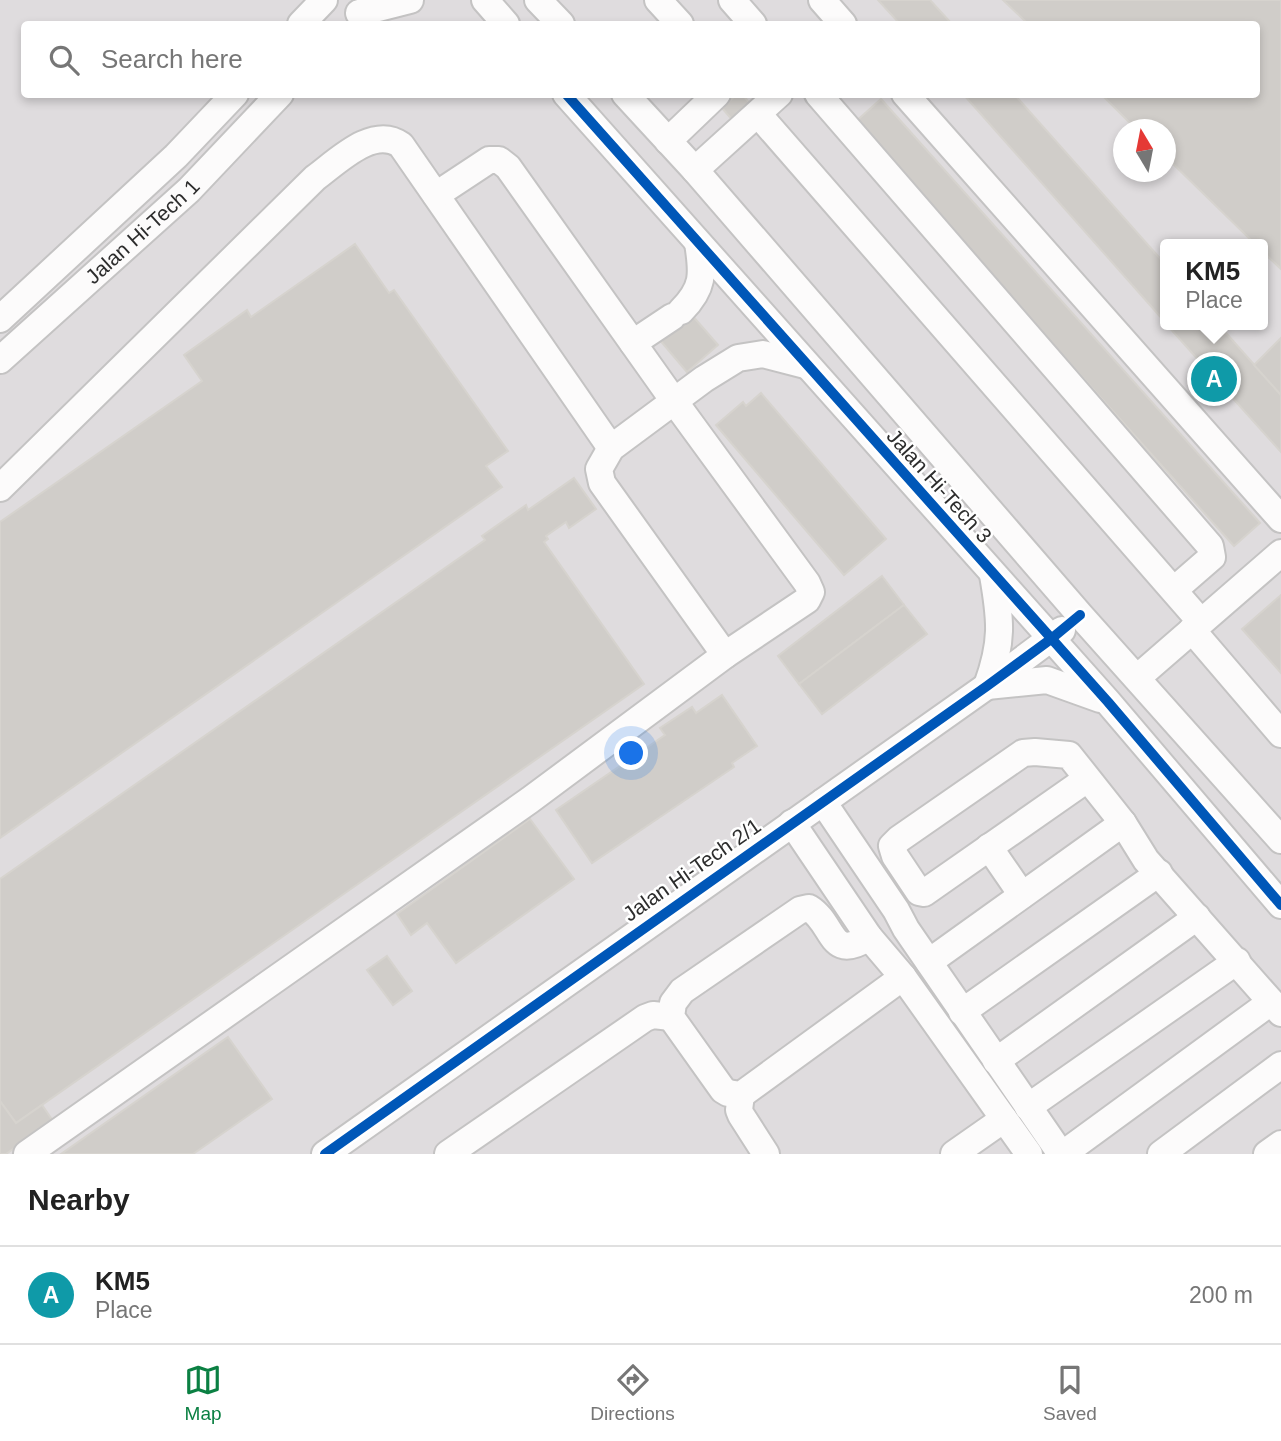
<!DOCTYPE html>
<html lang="en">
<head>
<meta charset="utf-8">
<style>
  :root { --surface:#fff; --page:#f6f6f6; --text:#222; --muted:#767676; --line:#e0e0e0; --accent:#0b8043 }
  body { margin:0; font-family:Helvetica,sans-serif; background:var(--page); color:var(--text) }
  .compass { position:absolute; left:1113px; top:119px; width:63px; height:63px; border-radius:50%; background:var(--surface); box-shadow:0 4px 10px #0003; rotate:350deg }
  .you { position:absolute; left:632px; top:754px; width:24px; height:24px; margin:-18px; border:5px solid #fff; border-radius:50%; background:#1a73e8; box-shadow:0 0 0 10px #1a73e833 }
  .badge { display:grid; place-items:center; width:46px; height:46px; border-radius:50%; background:var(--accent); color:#fff; font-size:23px; font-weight:700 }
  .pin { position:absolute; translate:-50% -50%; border:4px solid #fff; box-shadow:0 2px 7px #0006 }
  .popup { position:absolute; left:1160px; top:239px; width:108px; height:91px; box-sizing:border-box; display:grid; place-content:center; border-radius:7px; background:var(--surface); filter:drop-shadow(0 2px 5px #0005); font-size:23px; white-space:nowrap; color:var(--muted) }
  .popup b { font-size:26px; color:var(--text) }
  .popup::after { content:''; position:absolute; left:50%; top:100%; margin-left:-14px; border:14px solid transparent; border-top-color:var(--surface) }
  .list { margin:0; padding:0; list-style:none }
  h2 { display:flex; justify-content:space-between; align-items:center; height:91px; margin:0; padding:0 28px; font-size:30px }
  h2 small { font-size:23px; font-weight:400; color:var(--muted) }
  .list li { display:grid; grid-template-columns:46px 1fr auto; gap:21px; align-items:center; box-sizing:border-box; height:98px; padding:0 28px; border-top:2px solid var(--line) }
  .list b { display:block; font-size:26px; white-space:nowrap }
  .list p { margin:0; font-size:23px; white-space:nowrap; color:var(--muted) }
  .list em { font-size:23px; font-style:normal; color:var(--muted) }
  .icon { flex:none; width:38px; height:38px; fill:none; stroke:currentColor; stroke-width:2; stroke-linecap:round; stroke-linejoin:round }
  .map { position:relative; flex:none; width:1281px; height:1154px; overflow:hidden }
  .search { position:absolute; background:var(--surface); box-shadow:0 4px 10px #0003; left:21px; right:21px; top:21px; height:77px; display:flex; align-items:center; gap:18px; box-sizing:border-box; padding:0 24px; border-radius:7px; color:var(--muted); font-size:26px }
  .sheet { height:189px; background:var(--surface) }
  nav { display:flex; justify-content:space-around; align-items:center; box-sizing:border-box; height:98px; border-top:2px solid var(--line); background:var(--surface); font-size:19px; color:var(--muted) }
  nav a { display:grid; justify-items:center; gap:4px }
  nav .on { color:var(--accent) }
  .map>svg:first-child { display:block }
  .industrial { fill:#dfdcde; fill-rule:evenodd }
  .building { fill:#d0cdc9; stroke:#d6d3ce; stroke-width:2 }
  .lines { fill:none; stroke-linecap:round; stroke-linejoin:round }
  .minor-casing { stroke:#c4c3c3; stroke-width:30 }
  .minor { stroke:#fcfbfb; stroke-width:26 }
  .cycleway-casing { stroke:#fff; stroke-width:15 }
  .cycleway { stroke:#0057b8; stroke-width:10 }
  .labels { text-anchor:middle; stroke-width:5; stroke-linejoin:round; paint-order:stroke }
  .street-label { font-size:21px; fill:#2d2d2d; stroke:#fff }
</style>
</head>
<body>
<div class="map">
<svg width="1281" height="1154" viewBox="0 0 1281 1154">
  <rect width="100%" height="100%" fill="#ebe7e2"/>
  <path class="industrial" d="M0,0H1281V1154H0ZM24,24H1256V94H24ZM1124,130H1166V172H1124ZM1165,244H1263V325H1165Z"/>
  <g class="building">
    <polygon points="878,0 930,0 952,24 900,24"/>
    <polygon points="1003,0 1281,0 1281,269 1263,252 1263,244 1255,244 1166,157 1166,130 1137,130 1101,94 1256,94 1256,24 1028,24"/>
    <polygon points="737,94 742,94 753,107 735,123 722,108"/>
    <polygon points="963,94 1014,94 1165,264 1165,322"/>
    <polygon points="881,99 1260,523 1234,546 854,123"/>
    <polygon points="355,244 389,293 394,290 508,451 486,466 502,487 0,838 0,522 202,381 184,355 247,310 251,317"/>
    <polygon points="690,313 718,345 687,372 659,339"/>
    <polygon points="1167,325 1219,325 1281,395 1281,452"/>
    <polygon points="1281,338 1281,395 1254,365"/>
    <polygon points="761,393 886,539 844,575 716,425 743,402 746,406"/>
    <polygon points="574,478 596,509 569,528 566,522 546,536 548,539 544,542 644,684 16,1123 0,1101 0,879 485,540 482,536 526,505 528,510"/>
    <polygon points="882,576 904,605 799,684 778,656"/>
    <polygon points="1281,595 1281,673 1242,629"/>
    <polygon points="904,605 927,634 822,714 799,684"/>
    <polygon points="722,695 757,746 732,763 734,767 592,863 556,810 665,735 660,728 692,707 696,713"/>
    <polygon points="530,819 574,879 456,963 427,923 411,935 397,914"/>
    <polygon points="387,956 412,991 393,1005 367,970"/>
    <polygon points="228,1037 272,1099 193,1154 61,1154"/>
    <polygon points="0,1101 16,1123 42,1105 53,1121 6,1154 0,1154"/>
  </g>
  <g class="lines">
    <defs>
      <g id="minor">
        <polyline points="485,0 506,24"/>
        <polyline points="538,0 561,24"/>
        <polyline points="658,0 680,24"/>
        <polyline points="732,0 753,24"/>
        <polyline points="822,0 843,24"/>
        <polyline points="359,13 410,0"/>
        <polyline points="301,24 324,0"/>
        <polyline points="566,94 1108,702 1281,905"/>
        <polyline points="625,94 695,170 1080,615 1281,840"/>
        <polyline points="818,94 1210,546 1212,557 1174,590"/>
        <polyline points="905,94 1281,519"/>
        <polyline points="758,114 1201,622"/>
        <polyline points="668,141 717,94"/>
        <polyline points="695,170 779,94"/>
        <path d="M681,311C704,288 703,274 698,243"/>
        <polyline points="0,319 176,156 235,94"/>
        <polyline points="633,343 672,317"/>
        <path id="s1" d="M0,360L189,190L280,94"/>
        <path d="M0,488L315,178C337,162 373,125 401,145L611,448"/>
        <path d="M993,575C1001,621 1003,642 987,686L1047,680L1100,699"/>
        <polyline points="1192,630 1281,734"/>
        <polyline points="725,655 602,483 599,469 611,448 704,379 738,358 763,354 805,365"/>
        <polyline points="1137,678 1281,553"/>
        <polyline points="1087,779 924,893 919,892 895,856 892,846 899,839 1023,753 1035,752 1069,755 1123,823 1146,860 1281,1013"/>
        <polyline points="823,802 896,910 906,929 1061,1154"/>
        <polyline points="792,823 869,937 903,977 1029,1154"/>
        <polyline points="989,847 1022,895"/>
        <path d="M869,937C829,963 835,924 809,908L800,910L682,991L673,1003L671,1017L723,1090L728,1093L741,1095L903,977"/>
        <polyline points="929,962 1123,823"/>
        <polyline points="962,1012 1159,873"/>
        <polyline points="996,1061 1197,917"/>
        <polyline points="741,1095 739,1110 741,1115 766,1154"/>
        <polyline points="1028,1107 1237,961"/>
        <polyline points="27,1154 530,800 725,655 807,600 811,592 807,583 674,401 508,167 499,160 489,160 436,195"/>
        <polyline points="325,1154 987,686 1062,630"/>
        <polyline points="448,1154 645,1018 653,1015 671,1017"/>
        <polyline points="954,1154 1004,1119"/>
        <polyline points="1063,1154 1271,1002"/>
        <polyline points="1161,1154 1281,1065"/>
        <polyline points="1267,1154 1281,1144"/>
      </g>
    </defs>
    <use href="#minor" class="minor-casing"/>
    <use href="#minor" class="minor"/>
    <defs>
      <g id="cycleway">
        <polyline points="566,94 1108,702 1281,905"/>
        <polyline points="325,1154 987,686 1051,639 1080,615"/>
      </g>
    </defs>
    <use href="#cycleway" class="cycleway-casing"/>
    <use href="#cycleway" class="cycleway"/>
  </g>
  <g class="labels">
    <g class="street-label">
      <text dy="7" stroke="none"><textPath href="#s1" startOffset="192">Jalan Hi-Tech 1</textPath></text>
      <text transform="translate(939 486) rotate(48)" y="7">Jalan Hi-Tech 3</text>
      <text transform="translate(692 870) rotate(-35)" y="7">Jalan Hi-Tech 2/1</text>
    </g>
  </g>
</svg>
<svg class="compass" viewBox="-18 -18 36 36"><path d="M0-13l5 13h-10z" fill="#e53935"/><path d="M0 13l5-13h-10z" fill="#767676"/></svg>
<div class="you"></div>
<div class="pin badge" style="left:1214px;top:379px;background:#0f9aa8">A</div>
<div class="popup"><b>KM5</b>Place</div>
<div class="search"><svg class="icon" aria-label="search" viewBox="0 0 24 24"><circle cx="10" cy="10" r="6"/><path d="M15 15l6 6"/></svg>Search here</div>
</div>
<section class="sheet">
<h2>Nearby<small></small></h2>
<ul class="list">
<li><span class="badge" style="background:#0f9aa8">A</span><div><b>KM5</b><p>Place</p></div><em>200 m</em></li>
</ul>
</section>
<nav>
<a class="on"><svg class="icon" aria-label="map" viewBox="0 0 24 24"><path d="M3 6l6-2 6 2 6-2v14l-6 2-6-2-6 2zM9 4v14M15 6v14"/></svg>Map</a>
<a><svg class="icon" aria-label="directions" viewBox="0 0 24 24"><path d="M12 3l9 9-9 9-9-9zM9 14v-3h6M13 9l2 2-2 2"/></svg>Directions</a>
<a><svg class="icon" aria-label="saved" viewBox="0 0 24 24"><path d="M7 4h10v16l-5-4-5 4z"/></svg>Saved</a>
</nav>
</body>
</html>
